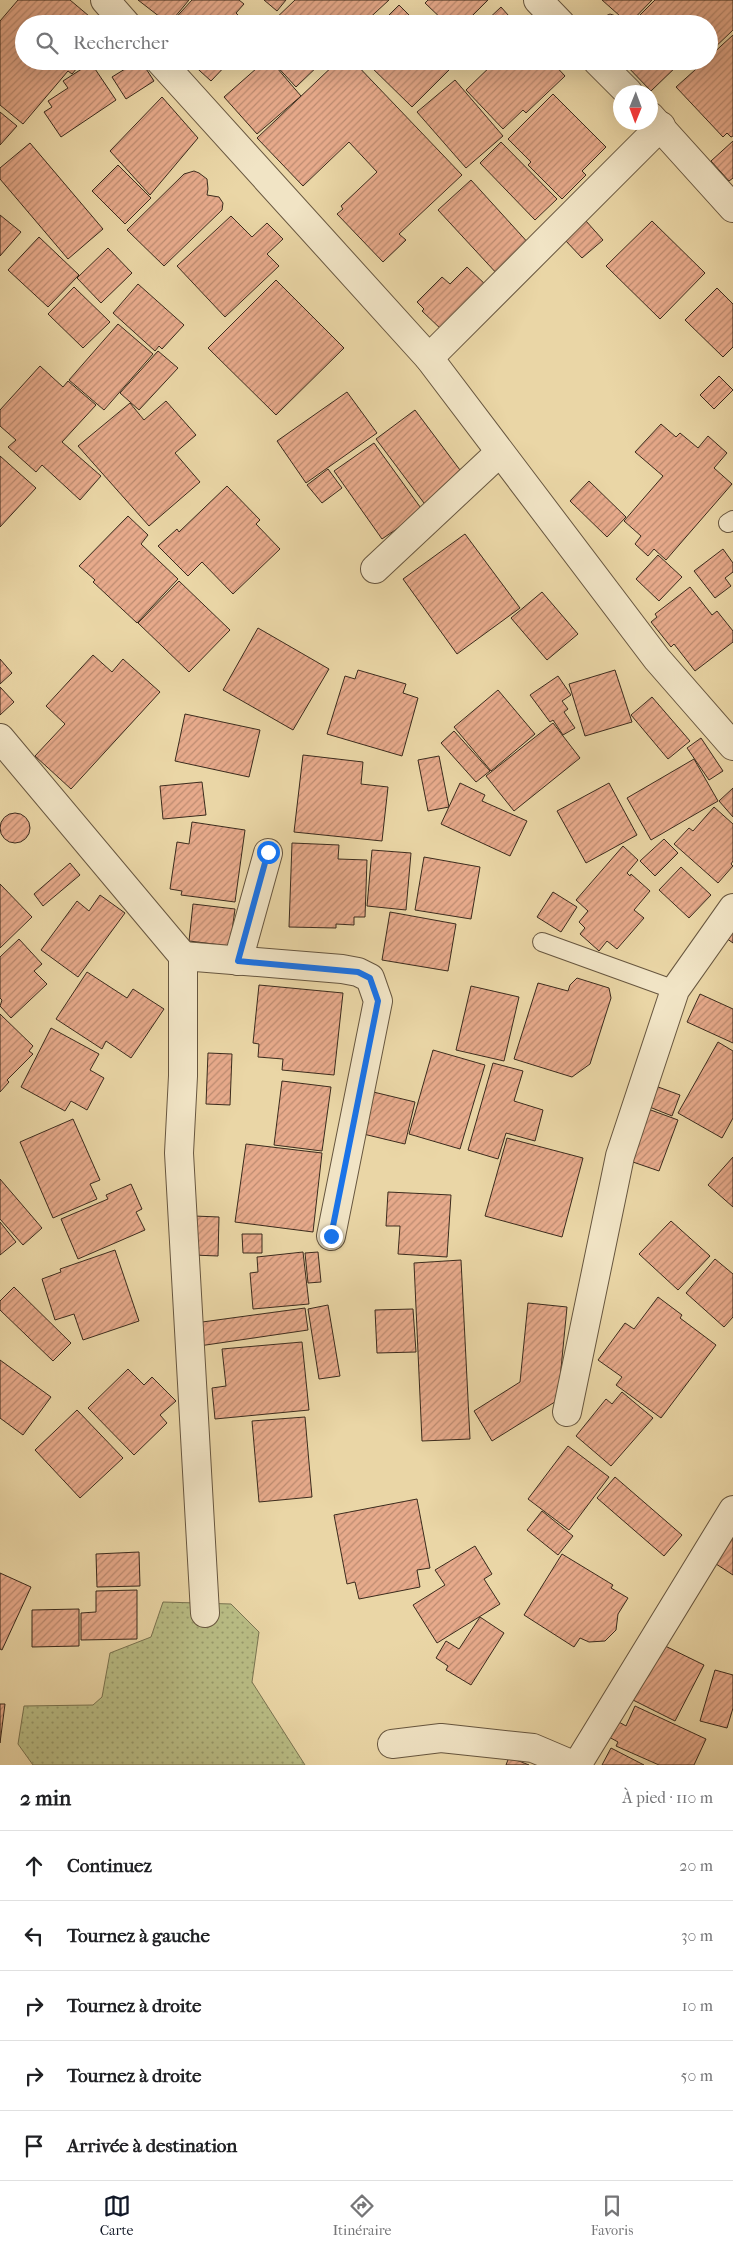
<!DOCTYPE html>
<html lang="fr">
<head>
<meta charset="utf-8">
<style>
  :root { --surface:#fff; --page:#f2f2f2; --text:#202124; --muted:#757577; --line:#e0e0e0; --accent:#111827 }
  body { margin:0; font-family:"IM FELL French Canon",serif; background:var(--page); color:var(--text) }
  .compass { position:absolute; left:613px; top:85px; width:45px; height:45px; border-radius:50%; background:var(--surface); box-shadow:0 5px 20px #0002; rotate:181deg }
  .stop { position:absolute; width:15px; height:15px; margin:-11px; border:4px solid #1a73e8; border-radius:50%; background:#fff }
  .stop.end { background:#1a73e8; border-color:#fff; box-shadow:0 1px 5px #0008 }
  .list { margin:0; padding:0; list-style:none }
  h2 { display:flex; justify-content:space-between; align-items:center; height:65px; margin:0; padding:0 20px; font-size:21px }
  h2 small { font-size:16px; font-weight:400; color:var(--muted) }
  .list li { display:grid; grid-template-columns:32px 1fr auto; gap:15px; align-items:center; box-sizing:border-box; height:70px; padding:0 20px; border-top:1px solid var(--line) }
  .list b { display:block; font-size:19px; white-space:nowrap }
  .list em { font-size:16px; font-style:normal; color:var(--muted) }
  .icon { flex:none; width:28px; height:28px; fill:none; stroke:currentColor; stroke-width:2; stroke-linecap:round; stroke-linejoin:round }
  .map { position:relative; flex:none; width:733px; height:1765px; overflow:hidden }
  .search { position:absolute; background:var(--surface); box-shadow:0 5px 20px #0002; left:15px; right:15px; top:15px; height:55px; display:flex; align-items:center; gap:12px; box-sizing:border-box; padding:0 18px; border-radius:28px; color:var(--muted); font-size:19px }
  .sheet { height:415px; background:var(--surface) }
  nav { display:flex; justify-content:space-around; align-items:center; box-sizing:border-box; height:70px; border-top:1px solid var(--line); background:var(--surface); font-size:14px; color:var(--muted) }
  nav a { display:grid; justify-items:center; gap:2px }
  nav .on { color:var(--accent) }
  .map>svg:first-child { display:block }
  .grass { fill:url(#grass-dots); stroke:#7a7451 }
  .building { fill:url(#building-hatch); stroke:#3b2b1d }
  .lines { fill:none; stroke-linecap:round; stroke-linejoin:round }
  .service-casing { stroke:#67563f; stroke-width:20 }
  .minor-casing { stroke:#67563f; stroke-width:30 }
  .service { stroke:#f1e4c5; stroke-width:18 }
  .minor { stroke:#f1e4c5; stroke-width:28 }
  .route { stroke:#1a73e8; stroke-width:6 }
</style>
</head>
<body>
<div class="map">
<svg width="733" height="1765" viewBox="0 0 733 1765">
  <defs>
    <pattern id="grass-dots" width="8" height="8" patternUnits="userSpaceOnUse" patternTransform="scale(1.25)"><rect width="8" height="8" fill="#b9bd85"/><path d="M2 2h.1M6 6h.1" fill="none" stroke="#989a6c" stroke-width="1.8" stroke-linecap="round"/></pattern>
    <pattern id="building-hatch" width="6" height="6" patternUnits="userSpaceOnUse" patternTransform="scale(1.25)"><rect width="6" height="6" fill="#e7aa8b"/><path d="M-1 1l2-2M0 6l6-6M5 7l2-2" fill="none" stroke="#bc8b71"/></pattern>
  </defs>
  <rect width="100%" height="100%" fill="#ead6a6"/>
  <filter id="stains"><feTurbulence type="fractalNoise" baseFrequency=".004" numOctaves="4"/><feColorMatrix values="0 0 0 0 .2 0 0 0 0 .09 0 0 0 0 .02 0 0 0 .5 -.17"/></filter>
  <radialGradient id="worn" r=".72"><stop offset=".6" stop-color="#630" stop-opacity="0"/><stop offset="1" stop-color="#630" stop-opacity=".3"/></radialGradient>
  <polygon class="grass" points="163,1602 231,1604 259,1632 252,1682 305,1765 33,1765 18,1744 24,1706 93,1705 102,1697 110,1653 151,1637"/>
  <g class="building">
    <polygon points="18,0 70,0 89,16 82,24 24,24 24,61 83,61 72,74 68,71 23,124 0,105 0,21"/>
    <polygon points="138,0 189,0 169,24"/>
    <polygon points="192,0 239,0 244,4 236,13 247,24 170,24"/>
    <polygon points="264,0 286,0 277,11"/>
    <polygon points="295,0 389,0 363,24 270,24"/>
    <polygon points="428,0 488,0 464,24 447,24 425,3"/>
    <polygon points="602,0 652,0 629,24"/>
    <polygon points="655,0 733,0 733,30 709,53 709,24 649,24 640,15"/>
    <polygon points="399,5 418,24 380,24"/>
    <polygon points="501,7 516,24 483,24"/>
    <polygon points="610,14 616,16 621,24 598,24 599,19"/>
    <polygon points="733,35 733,136 731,137 727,133 723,137 676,87 705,61 709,61 709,57"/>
    <polygon points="138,61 141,61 154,81 126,99 112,77"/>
    <polygon points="189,61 230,61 211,81"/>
    <polygon points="265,61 271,61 301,96 257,134 224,97"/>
    <polygon points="272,61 323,61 296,87"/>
    <polygon points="338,61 353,61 462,175 399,234 406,240 383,262 337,214 343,209 341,206 377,172 349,142 303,186 257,138"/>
    <polygon points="365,61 456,61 457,62 412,107"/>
    <polygon points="496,61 551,61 565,76 526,113 523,110 503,129 466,90"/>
    <polygon points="622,61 676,61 679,64 651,91"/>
    <polygon points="91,63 116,100 61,137 44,112 52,107 48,101 68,88 63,81"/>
    <polygon points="455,80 503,136 466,168 417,112"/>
    <polygon points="553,94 606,147 582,171 586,175 562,199 528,165 531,162 508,139"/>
    <polygon points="162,97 198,138 150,195 110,151"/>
    <polygon points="0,112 17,126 0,145"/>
    <polygon points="733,141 733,178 729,181 711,161"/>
    <polygon points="501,142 557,199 535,220 480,163"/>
    <polygon points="30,143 103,229 68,259 0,179 0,168"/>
    <polygon points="118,165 151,198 125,224 92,191"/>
    <polygon points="194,171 199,173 207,179 208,189 207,195 219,197 223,203 222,210 164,266 127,230 184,174"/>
    <polygon points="471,180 531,246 499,276 438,210"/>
    <polygon points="0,215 21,232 0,256"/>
    <polygon points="231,216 252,237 267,223 283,239 267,254 279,266 225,317 177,266"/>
    <polygon points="586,221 603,240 582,258 565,240"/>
    <polygon points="652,221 705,273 660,319 606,266"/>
    <polygon points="39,237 79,275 48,307 8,270"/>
    <polygon points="108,248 132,273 101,303 77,278"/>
    <polygon points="467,267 488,287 443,331 422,311 424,309 417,302 442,277 450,284"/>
    <polygon points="276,280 344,348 276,415 208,348"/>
    <polygon points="138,284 184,325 162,349 159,346 155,351 113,313"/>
    <polygon points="74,287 110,322 83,348 48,314"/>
    <polygon points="717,288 733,304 733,347 723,357 685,320"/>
    <polygon points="118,324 153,354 104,410 69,380"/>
    <polygon points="158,351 178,368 139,410 120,393"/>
    <polygon points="40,366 63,387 68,381 96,405 62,442 101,476 80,500 42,465 36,472 8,447 16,440 0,426 0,410"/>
    <polygon points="719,376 733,390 714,409 700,395"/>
    <polygon points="347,392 377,433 306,483 277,441"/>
    <polygon points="166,401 196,435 175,453 200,482 149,526 78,446 130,403 144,420"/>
    <polygon points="415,410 466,478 427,507 376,439"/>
    <polygon points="661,424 676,437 680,433 698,448 708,436 727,453 714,468 732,484 666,560 654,549 648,556 635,544 641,536 624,521 663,476 635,452"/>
    <polygon points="374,443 423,511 382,539 334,471"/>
    <polygon points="0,456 36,488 0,527"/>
    <polygon points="328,469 342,488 322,503 307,485"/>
    <polygon points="589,481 626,517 607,537 570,501"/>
    <polygon points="227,486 260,520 256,524 280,549 233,594 202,562 188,576 158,546 177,529 179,532"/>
    <polygon points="128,516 148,535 141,544 178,579 137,623 93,582 95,580 79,566"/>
    <polygon points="465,534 520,608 457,654 403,579"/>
    <polygon points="723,549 733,563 733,572 725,578 731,586 715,598 694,571"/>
    <polygon points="658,555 682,577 659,601 636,579"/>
    <polygon points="179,581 230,630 189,672 138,623"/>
    <polygon points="690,587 712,615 717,611 733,631 733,642 695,671 674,644 671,647 651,622 657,617 655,614"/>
    <polygon points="542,592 578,634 547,660 511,618"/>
    <polygon points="258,628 329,669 293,730 223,690"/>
    <polygon points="93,655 112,672 123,659 160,692 71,789 35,756 65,724 46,706"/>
    <polygon points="0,659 12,673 0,684"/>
    <polygon points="358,670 406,684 403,693 418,698 402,756 327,734 345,676 355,679"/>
    <polygon points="615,670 632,722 585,736 569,684"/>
    <polygon points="558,676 571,695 562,701 568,709 564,712 575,728 563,735 553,720 550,722 530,695"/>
    <polygon points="0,687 14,702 0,715"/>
    <polygon points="498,690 535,734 491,771 454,727"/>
    <polygon points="652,697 690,741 668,759 631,715"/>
    <polygon points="185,714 260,730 249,777 175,761"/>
    <polygon points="553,723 580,758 514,811 486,776"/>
    <polygon points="454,731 490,771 476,782 441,743"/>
    <polygon points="701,738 723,771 709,780 687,748"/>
    <polygon points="303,755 363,762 361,784 388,787 382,841 294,832"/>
    <polygon points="439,756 449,807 428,811 418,760"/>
    <polygon points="694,759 718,801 651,840 627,798"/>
    <polygon points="202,782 206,815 163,819 160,786"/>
    <polygon points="460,783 485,795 482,801 527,821 510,856 441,824"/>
    <polygon points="609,783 637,835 586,863 557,811"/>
    <polygon points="733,788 733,817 719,801"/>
    <polygon points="714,807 733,824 733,861 731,864 733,866 718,883 674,844 689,828 693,831"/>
    <circle cx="15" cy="828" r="15"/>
    <polygon points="192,822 245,830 235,902 181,895 182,891 170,889 177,842 189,844"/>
    <polygon points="664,839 678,853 655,876 640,861"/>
    <polygon points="292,843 339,845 338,859 367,860 365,917 354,917 354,925 336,924 336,928 289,927"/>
    <polygon points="623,846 638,860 627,873 630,876 631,874 650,891 634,910 644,918 617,949 607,941 599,951 580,934 585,928 579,922 588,911 576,900"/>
    <polygon points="372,850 411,853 406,910 367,906"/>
    <polygon points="424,857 480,867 471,919 415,910"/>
    <polygon points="70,863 80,875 43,906 34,894"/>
    <polygon points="681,867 711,895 689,918 659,890"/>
    <polygon points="0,884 32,917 0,948"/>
    <polygon points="553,892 577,907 561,932 537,917"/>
    <polygon points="100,895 125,913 78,977 41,950 77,901 89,911"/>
    <polygon points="193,904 235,909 230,946 189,941"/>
    <polygon points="390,912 456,924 448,971 382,960"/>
    <polygon points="733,926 733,943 726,938"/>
    <polygon points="19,939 42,964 34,971 47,984 11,1018 0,1006 2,1000 0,998 0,957"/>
    <polygon points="87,972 127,998 133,989 164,1009 131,1058 106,1041 102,1049 56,1019"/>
    <polygon points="577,978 609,988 611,998 590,1064 572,1077 514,1059 538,983 568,991 570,985"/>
    <polygon points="259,985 343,993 334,1075 282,1070 283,1059 258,1057 259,1044 253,1043"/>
    <polygon points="471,986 519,997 504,1061 456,1050"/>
    <polygon points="700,994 733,1009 733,1043 687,1022"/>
    <polygon points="0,1014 33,1046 29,1051 33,1054 7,1080 9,1082 0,1092"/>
    <polygon points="51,1028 99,1054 90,1070 104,1078 87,1110 71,1101 65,1111 21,1087"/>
    <polygon points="718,1042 733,1051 733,1118 722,1138 678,1113"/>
    <polygon points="433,1050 485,1065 460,1149 409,1134"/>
    <polygon points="208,1053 232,1054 230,1105 206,1104"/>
    <polygon points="493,1063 523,1071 514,1101 543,1110 535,1141 506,1133 498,1159 468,1150"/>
    <polygon points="282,1081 331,1087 322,1151 274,1145"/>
    <polygon points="650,1084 680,1095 672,1116 642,1104"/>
    <polygon points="365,1090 415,1102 405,1144 355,1132"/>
    <polygon points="648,1109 678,1120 659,1171 630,1161"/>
    <polygon points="73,1119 100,1180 90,1184 97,1199 53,1218 20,1142"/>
    <polygon points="507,1138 583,1158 562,1237 485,1216"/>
    <polygon points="246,1144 322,1153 313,1232 235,1222"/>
    <polygon points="733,1157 733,1207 708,1185"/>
    <polygon points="0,1179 42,1228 23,1245 0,1219"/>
    <polygon points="131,1184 142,1209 136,1212 145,1230 78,1259 61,1219 108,1199 106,1195"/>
    <polygon points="388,1192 451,1195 447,1257 398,1254 400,1226 386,1226"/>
    <polygon points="194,1216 219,1217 218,1256 193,1255"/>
    <polygon points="671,1221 710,1256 678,1290 639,1254"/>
    <polygon points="0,1222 16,1242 0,1255"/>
    <polygon points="242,1234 262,1234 262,1253 243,1253"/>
    <polygon points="115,1250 139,1321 83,1340 74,1314 55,1320 42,1279 61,1272 60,1269"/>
    <polygon points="303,1252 309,1304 253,1309 250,1273 258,1272 257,1257"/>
    <polygon points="318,1252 321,1282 308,1283 305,1253"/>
    <polygon points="715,1259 733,1274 733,1317 724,1327 686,1293"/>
    <polygon points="461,1260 470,1439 422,1441 414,1263"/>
    <polygon points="14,1287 71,1343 53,1361 0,1310 0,1301"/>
    <polygon points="658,1297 682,1315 680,1318 716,1345 661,1418 616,1385 622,1377 598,1360 625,1323 634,1329"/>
    <polygon points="528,1303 567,1307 558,1400 492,1441 474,1411 520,1382"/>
    <polygon points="328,1305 340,1376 319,1379 308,1309"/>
    <polygon points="305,1308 308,1330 199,1346 195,1323"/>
    <polygon points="413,1309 416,1352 377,1353 375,1310"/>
    <polygon points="302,1342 309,1410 215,1419 212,1388 226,1386 222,1349"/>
    <polygon points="0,1360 51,1397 23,1435 0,1418"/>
    <polygon points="128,1369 144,1385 152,1377 176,1401 160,1415 167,1423 134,1455 88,1408"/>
    <polygon points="622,1392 653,1418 611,1466 576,1436 606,1399 612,1404"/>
    <polygon points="77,1410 123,1458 80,1498 35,1450"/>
    <polygon points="305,1417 312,1497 259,1502 252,1421"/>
    <polygon points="568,1446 609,1477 569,1530 528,1499"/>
    <polygon points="615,1477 682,1535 664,1556 597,1498"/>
    <polygon points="417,1499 430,1568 417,1570 420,1587 359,1599 355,1582 347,1584 334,1515"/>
    <polygon points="542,1511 573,1536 558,1555 527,1530"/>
    <polygon points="728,1535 733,1539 733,1575 710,1560"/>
    <polygon points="475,1546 492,1574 484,1579 500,1604 437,1643 413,1605 445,1585 435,1570"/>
    <polygon points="139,1552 140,1586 97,1587 96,1554"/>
    <polygon points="562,1554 613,1585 611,1588 628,1598 618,1614 616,1630 605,1641 589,1642 580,1638 574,1647 524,1615"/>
    <polygon points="0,1573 31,1587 2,1650 0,1649"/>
    <polygon points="137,1590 137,1639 81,1640 81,1613 96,1612 96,1591"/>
    <polygon points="79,1609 79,1646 32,1647 32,1610"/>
    <polygon points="480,1617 504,1633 471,1685 446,1670 448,1666 436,1658 446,1641 459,1649"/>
    <polygon points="659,1643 704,1665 675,1721 631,1699"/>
    <polygon points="715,1670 733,1675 733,1708 727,1728 700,1721"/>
    <polygon points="0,1704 5,1704 0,1743"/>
    <polygon points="635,1706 706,1739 694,1765 659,1765 616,1746 618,1742 609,1737 617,1721 626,1726"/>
    <polygon points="611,1748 644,1765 602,1765"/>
    <polygon points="509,1757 529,1765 506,1765"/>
  </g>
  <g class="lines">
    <defs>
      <g id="service">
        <polyline points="728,523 733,520"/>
        <polyline points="542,942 675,990"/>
      </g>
      <g id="minor">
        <polyline points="105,0 126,24"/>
        <polyline points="538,0 561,24"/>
        <polyline points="160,61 429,358 657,659 733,746"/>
        <polyline points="597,61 628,92"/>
        <polyline points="650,116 733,208"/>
        <polyline points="429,358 661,126"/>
        <polyline points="375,569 499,453"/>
        <polyline points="0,738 183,956 183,1076 179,1153 205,1613"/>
        <polyline points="183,956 342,969 358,972 370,978 378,1001 331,1236"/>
        <polyline points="238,961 268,853"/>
        <polyline points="567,1412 620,1156 675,990 733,908"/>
        <polyline points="392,1744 441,1738 533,1748 573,1765"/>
        <polyline points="577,1765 733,1510"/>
      </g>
    </defs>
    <use href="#service" class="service-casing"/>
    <use href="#minor" class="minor-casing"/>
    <use href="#service" class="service"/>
    <use href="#minor" class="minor"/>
  </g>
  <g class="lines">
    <polyline class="route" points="268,852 238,961 358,972 370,978 378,1001 331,1236"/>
  </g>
  <rect width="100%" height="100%" filter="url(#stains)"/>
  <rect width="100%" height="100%" fill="url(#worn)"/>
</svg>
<svg class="compass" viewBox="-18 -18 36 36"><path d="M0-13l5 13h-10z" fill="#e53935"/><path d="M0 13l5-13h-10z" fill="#757577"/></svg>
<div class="stop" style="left:268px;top:852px"></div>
<div class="stop end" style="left:331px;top:1236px"></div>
<div class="search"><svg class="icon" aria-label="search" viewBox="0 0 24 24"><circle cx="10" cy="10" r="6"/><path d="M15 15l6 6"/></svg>Rechercher</div>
</div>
<section class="sheet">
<h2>2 min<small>À pied · 110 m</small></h2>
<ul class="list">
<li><svg class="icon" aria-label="ahead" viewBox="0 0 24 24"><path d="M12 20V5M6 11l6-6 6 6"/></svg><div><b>Continuez</b></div><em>20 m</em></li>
<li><svg class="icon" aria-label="left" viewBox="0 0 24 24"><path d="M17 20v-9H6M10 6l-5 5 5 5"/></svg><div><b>Tournez à gauche</b></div><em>30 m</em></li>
<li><svg class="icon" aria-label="right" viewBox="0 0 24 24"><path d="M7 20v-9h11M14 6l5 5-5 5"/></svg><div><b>Tournez à droite</b></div><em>10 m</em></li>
<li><svg class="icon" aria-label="right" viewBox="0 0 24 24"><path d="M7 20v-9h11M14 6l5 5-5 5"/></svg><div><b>Tournez à droite</b></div><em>50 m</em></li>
<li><svg class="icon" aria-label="arrive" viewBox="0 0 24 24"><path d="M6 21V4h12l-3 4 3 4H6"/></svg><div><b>Arrivée à destination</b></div></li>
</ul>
</section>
<nav>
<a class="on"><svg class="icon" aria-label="map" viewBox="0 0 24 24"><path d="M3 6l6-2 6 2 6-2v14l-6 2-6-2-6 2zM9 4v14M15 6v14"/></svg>Carte</a>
<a><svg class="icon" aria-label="directions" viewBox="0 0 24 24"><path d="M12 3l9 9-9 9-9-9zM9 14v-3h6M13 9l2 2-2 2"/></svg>Itinéraire</a>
<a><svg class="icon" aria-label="saved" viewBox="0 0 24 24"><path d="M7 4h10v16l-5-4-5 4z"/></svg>Favoris</a>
</nav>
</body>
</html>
